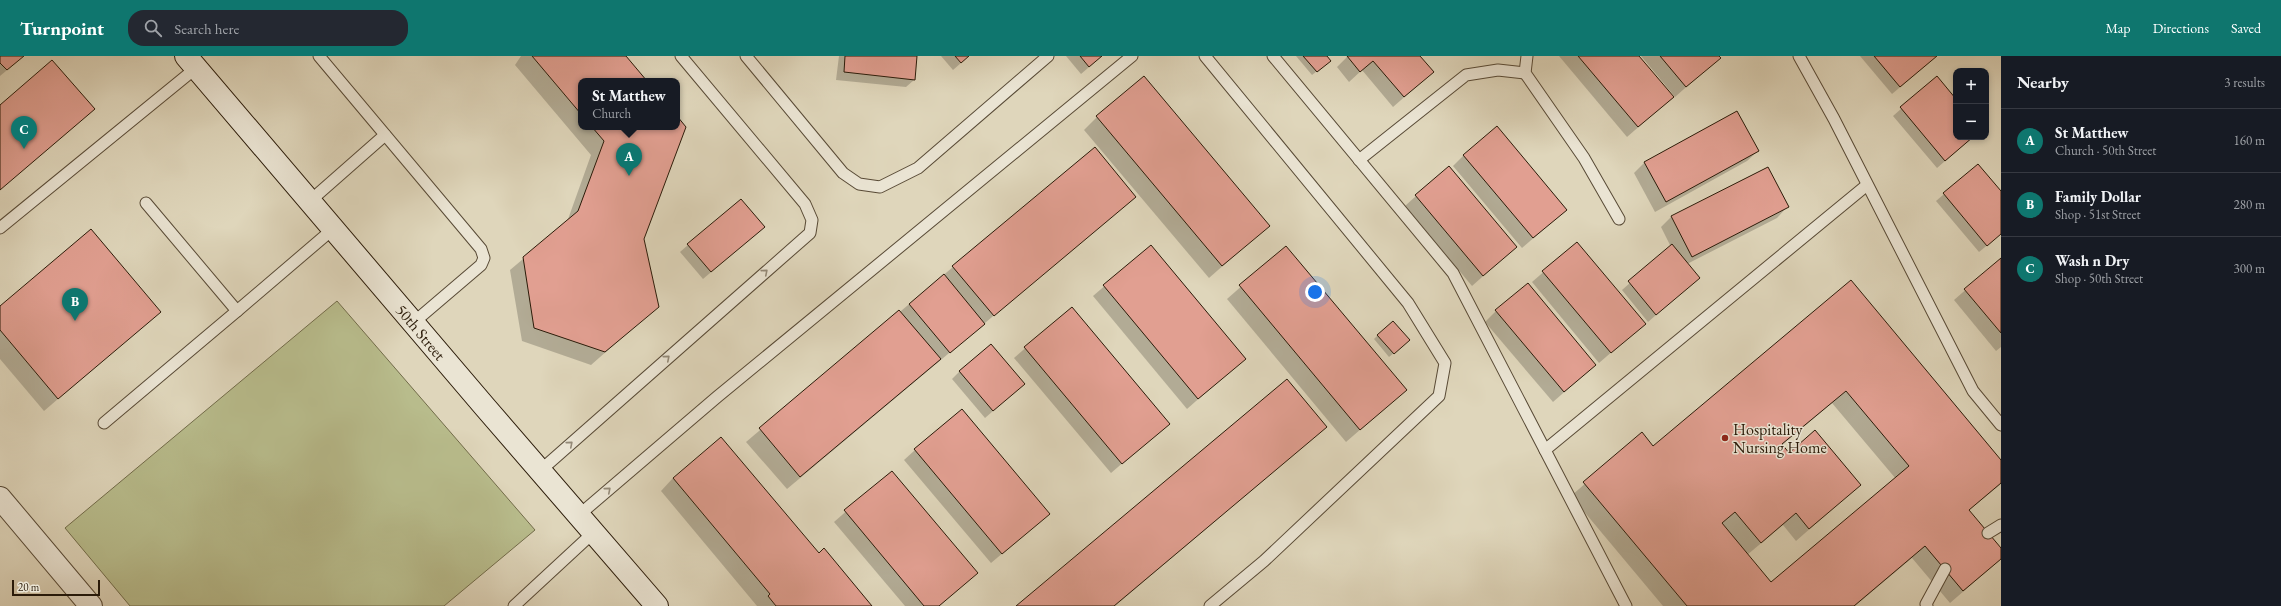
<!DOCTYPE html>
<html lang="en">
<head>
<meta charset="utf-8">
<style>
  :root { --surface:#171b24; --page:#242831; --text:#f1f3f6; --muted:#9ea1a6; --line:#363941; --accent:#0f766e }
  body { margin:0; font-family:"EB Garamond",serif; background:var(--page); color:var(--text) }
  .controls { position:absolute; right:12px; top:12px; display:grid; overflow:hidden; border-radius:8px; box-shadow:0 2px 6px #0003 }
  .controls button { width:36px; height:36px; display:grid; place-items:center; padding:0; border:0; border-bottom:1px solid var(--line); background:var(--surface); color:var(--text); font:20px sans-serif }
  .scale { position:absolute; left:12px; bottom:10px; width:88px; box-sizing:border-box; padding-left:4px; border:2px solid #2b1b09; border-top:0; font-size:11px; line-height:14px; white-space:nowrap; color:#2b1b09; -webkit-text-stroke:3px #eae4d3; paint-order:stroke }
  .you { position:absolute; left:1315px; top:236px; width:14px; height:14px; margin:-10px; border:3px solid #fff; border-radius:50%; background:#1a73e8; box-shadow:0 0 0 6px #1a73e833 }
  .badge { display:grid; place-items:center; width:26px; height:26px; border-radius:50%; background:var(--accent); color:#fff; font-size:13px; font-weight:700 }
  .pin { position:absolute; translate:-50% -33px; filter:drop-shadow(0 1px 2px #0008) }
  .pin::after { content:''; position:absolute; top:21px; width:14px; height:12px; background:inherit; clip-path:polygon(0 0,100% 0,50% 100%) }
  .popup { position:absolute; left:578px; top:22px; width:102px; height:52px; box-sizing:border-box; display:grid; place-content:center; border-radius:8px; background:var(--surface); filter:drop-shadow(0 1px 3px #0005); font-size:13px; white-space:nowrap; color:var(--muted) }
  .popup b { font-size:15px; color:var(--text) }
  .popup::after { content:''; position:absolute; left:50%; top:100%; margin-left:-8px; border:8px solid transparent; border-top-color:var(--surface) }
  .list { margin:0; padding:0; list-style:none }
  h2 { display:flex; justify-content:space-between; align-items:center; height:52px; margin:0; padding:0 16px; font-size:17px }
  h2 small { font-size:13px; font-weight:400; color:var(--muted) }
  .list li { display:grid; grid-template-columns:26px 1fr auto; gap:12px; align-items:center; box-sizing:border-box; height:64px; padding:0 16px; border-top:1px solid var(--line) }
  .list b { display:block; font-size:15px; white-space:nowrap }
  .list p { margin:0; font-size:13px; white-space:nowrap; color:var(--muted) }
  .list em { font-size:13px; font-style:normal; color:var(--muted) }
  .icon { flex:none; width:22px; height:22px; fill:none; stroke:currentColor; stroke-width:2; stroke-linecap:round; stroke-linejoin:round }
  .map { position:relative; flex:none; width:2001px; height:550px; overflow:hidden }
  header { display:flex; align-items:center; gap:24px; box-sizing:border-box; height:56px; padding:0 20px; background:var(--accent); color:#fff }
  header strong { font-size:19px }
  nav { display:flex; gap:22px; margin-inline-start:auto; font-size:14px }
  .search { width:280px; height:36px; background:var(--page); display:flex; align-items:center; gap:10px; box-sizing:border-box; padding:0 14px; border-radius:16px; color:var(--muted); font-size:15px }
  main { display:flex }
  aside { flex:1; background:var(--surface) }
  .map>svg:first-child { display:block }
  .green { fill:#b8bc8c; stroke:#726c4a }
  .shadow { fill:#0003; fill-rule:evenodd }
  .building { fill:#e19f91; stroke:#2b1b09; fill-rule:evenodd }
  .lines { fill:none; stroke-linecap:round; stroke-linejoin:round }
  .lane-casing { stroke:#584a36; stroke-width:13 }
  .street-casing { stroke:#584a36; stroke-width:24 }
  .secondary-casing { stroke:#2b1b09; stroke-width:24 }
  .lane { stroke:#eae4d3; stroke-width:11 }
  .street { stroke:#eae4d3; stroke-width:22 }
  .secondary { stroke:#eae4d3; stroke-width:22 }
  .oneway { stroke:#948a78 }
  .poi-dot { fill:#8f2418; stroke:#eae4d3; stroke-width:1.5 }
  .labels { text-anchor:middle; stroke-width:3; stroke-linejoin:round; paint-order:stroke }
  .street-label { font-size:16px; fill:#2b1b09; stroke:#eae4d3 }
  .poi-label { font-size:16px; fill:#2b1b09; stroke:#eae4d3; text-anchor:start }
</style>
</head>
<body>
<header>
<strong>Turnpoint</strong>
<div class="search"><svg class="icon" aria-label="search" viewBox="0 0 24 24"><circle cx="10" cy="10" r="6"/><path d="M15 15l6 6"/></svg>Search here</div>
<nav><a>Map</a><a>Directions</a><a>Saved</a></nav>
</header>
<main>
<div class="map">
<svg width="2001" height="550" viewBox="0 0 2001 550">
  <rect width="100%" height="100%" fill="#dfd6bb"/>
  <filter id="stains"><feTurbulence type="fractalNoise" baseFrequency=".005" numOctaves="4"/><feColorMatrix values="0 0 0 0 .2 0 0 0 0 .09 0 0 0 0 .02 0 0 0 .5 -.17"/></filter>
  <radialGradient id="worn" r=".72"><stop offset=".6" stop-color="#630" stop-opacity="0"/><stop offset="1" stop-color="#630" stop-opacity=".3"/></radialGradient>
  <polygon class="green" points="337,245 535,474 444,550 130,550 65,472"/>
  <g class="shadow">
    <polygon points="0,0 24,0 0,20"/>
    <polygon points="521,0 625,0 646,25 581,25 581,71 677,71 677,62 685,71 643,183 658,250 591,309 522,285 510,214 567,166 591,99 515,9"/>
    <polygon points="839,0 916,0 914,24 906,31 836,24"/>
    <polygon points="941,0 969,0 953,14"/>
    <polygon points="1066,0 1102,0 1081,18"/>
    <polygon points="1296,0 1326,0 1326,8 1312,19"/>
    <polygon points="1348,0 1419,0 1433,16 1393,51 1362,14 1349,26 1337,11"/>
    <polygon points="1559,0 1638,0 1673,41 1627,81"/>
    <polygon points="1641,0 1717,0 1719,2 1675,41"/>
    <polygon points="1860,0 1937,0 1892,38"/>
    <polygon points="1936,22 1956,45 1956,81 1973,81 1937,112 1893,60"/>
    <polygon points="1736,56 1758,95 1747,105 1655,156 1634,117 1644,107"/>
    <polygon points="1097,61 1268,170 1209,222 1084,74"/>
    <polygon points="1464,99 1566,154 1522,192 1453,110"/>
    <polygon points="1978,109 2001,137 2001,178 1979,196 1936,145"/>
    <polygon points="1767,112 1787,151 1777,162 1687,208 1699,222 1648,266 1622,234 1671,191 1661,171 1671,161"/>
    <polygon points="1416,140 1516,191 1472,230 1405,150"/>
    <polygon points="1135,141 787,433 746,386 953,211"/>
    <polygon points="764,171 703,223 680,196 688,189"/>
    <polygon points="1577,187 1644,268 1599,307 1532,226"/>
    <polygon points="1151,190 1245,302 1187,353 1093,240"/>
    <polygon points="1286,191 1406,334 1346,386 1227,243"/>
    <polygon points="2001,203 2001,291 1996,295 1954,244"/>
    <path d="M1850,226L2001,405V428L1968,455L2001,494V503L1950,547L1912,502L1855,550H1663L1571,440L1642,378L1653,391ZM1832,347L1896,423L1771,528L1747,499L1783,469L1796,485L1860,429L1788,398L1781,390Z"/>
    <polygon points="0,251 159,256 44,355 0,303"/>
    <polygon points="1071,252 1168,368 1111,417 1014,302"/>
    <polygon points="1496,255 1595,309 1553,346 1485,266"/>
    <polygon points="1378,279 1405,288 1389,301 1374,283"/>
    <polygon points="960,315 1024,328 985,362 952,323"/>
    <polygon points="1326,371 1115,550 1018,550"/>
    <polygon points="915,394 1049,458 991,507 904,404"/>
    <polygon points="891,416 976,517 939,550 905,550 834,466"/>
    <polygon points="673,422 818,499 871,550 757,550 661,435"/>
  </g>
  <g class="building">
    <polygon points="0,0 24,0 7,14 0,7"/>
    <polygon points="532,0 626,0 647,25 581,25 581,58"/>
    <polygon points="845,0 917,0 915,24 844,16"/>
    <polygon points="955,0 969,0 961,7"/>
    <polygon points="1080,0 1102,0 1089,11"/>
    <polygon points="1303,0 1327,0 1331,5 1317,16"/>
    <polygon points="1347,0 1420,0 1434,16 1404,41 1373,5 1360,16"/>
    <polygon points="1578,0 1639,0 1674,41 1638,71"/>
    <polygon points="1660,0 1719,0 1721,2 1686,31"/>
    <polygon points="1874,0 1937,0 1900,31"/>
    <polygon points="52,4 95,53 0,134 0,49"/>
    <polygon points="1144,20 1270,170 1222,210 1096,60"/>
    <polygon points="1937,20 1956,43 1956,81 1973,81 1945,105 1900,51"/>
    <polygon points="1737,55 1759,95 1666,146 1644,106"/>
    <polygon points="677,60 686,71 644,183 659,251 605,296 534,272 523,201 578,155 604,85 592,71 677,71"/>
    <polygon points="1497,70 1567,154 1533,182 1463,99"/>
    <polygon points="1095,91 1136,141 994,260 952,210"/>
    <polygon points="1978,108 2001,135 2001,178 1987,190 1943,137"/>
    <polygon points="1449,110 1517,191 1483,220 1415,139"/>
    <polygon points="1768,111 1789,151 1692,201 1671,160"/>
    <polygon points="741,143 765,171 711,216 687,188"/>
    <polygon points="91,173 161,256 58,343 0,274 0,250"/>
    <polygon points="1577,186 1646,268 1611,297 1542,215"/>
    <polygon points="1672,188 1700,222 1656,259 1628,225"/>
    <polygon points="1151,189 1246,303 1198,343 1103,229"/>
    <polygon points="1286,190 1407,334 1360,374 1239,229"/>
    <polygon points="2001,202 2001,277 1964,233"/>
    <polygon points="944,218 985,268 950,297 909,248"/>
    <path d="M1851,224L2001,404V427L1969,454L2001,492V503L1963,535L1925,490L1854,550H1687L1583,426L1642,376L1653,390ZM1846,335L1909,410L1771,526L1722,467L1735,456L1761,487L1796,457L1809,473L1861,429L1815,374L1789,397L1782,388Z"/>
    <polygon points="1528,227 1596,309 1564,336 1495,254"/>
    <polygon points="1072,251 1170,368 1122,408 1024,291"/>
    <polygon points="899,254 941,303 800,421 759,372"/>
    <polygon points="1393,265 1410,284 1394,298 1377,279"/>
    <polygon points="991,288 1025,328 993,355 959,315"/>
    <polygon points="1287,323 1327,371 1114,550 1016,550"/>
    <polygon points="962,353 1050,458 1002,498 914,393"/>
    <polygon points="721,381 819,497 824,492 872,550 776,550 768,540 770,538 673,422"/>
    <polygon points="892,415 978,517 939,550 924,550 844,454"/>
  </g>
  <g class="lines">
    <defs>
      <g id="lane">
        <polyline points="319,0 481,193 484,202 481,209 413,267"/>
        <polyline points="746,0 843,117 859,128 880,131 918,112 1048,0"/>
        <polyline points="1205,0 1408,247 1445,307 1439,340 1264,505 1210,550"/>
        <polyline points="1273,0 1453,217 1626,550"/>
        <polyline points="1527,0 1525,17 1584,102 1619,163"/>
        <polyline points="1799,0 1834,63 1973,335 2001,369"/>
        <polyline points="1359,104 1466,19 1498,14 1525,17"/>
        <polyline points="310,145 385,79"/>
        <polyline points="146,147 237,255 333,173"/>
        <polyline points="0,172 196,12"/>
        <polyline points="104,367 237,255"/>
        <polyline points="1545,394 1867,129"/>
        <polyline points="541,414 810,177 812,164 805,148 681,0"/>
        <polyline points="579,459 717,341 1132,0"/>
        <polyline points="1988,477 2001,469"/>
        <polyline points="514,550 594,476"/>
        <polyline points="1927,550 1926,548 1945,513"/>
      </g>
      <polyline id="street" points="0,442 91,550"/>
      <polyline id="secondary" points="186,0 485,351 657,550"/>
    </defs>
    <use href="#lane" class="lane-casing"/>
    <use href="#street" class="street-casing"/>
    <use href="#secondary" class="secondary-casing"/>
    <use href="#lane" class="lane"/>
    <use href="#street" class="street"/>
    <use href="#secondary" class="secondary"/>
  </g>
  <defs><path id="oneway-chevron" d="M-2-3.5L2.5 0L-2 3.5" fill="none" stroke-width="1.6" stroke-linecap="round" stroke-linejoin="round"/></defs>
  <g class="oneway">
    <use href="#oneway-chevron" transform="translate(765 216) rotate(-41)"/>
    <use href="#oneway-chevron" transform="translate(667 302) rotate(-41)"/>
    <use href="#oneway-chevron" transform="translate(570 388) rotate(-41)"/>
    <use href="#oneway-chevron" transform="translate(608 434) rotate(-41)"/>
  </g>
  <circle class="poi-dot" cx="1725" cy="382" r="4"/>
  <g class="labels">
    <g class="street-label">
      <text transform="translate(421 276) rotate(50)" y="6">50th Street</text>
    </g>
    <g class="poi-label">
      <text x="1733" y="379">Hospitality<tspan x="1733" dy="18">Nursing Home</tspan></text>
    </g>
  </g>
  <rect width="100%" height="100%" filter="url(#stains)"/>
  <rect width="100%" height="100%" fill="url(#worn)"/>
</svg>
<div class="controls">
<button>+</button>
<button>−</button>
</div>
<div class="scale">20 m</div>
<div class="you"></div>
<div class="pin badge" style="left:629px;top:120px">A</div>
<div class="popup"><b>St Matthew</b>Church</div>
<div class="pin badge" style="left:75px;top:265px">B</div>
<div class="pin badge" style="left:24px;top:93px">C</div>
</div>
<aside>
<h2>Nearby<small>3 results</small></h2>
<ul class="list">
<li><span class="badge">A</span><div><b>St Matthew</b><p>Church · 50th Street</p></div><em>160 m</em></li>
<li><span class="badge">B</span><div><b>Family Dollar</b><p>Shop · 51st Street</p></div><em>280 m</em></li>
<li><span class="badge">C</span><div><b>Wash n Dry</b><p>Shop · 50th Street</p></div><em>300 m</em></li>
</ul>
</aside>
</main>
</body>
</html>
